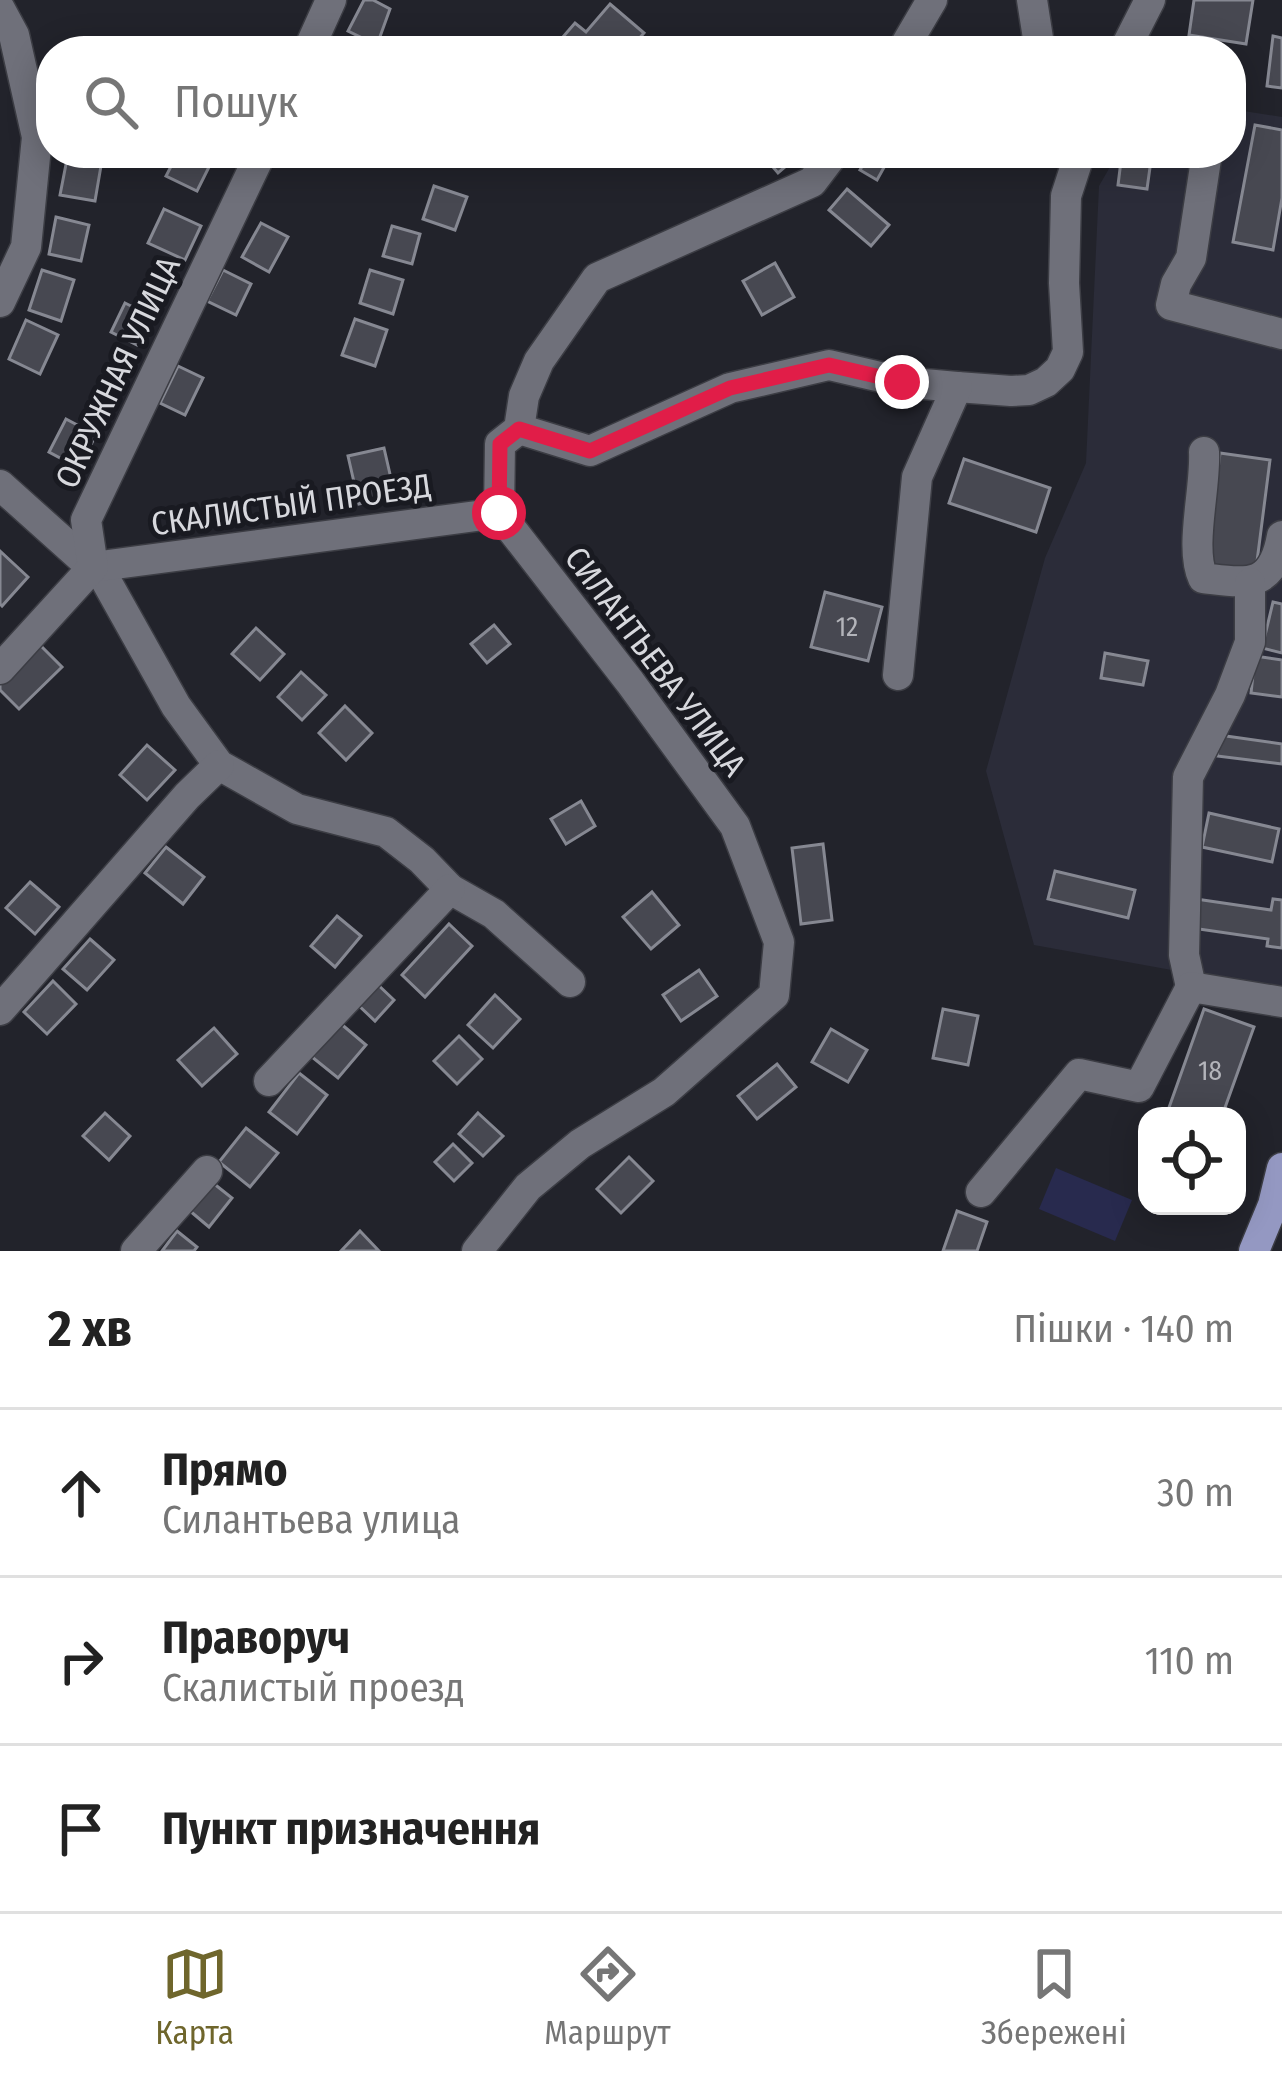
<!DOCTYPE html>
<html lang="uk">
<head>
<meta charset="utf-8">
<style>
  :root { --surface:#fff; --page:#f6f6f6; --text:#222; --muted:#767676; --line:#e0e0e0; --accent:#6f662c }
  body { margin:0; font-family:"Fira Sans Condensed",sans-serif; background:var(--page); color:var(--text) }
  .controls { position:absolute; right:36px; bottom:36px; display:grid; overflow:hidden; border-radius:24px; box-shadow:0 6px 30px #0003 }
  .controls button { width:108px; height:108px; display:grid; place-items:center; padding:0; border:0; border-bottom:3px solid var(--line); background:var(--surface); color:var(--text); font:60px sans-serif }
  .stop { position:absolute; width:36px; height:36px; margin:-27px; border:9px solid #e11d48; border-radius:50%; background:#fff }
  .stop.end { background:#e11d48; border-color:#fff; box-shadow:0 3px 12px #0008 }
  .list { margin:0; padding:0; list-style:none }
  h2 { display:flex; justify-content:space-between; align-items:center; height:156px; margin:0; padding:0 48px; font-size:51px }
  h2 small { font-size:39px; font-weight:400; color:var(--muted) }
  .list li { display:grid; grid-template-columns:78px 1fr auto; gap:36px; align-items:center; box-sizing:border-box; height:168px; padding:0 48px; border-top:3px solid var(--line) }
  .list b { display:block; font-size:45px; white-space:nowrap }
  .list p { margin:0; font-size:39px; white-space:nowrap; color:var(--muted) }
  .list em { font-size:39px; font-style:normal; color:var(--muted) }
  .icon { flex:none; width:66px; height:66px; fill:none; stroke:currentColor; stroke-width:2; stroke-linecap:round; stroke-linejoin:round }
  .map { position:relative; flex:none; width:1282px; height:1251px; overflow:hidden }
  .search { position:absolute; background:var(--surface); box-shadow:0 6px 30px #0003; left:36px; right:36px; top:36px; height:132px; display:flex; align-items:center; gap:30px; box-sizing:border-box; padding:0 42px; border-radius:48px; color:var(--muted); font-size:45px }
  .sheet { height:660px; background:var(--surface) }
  nav { display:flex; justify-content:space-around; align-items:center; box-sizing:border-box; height:168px; border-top:3px solid var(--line); background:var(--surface); font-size:33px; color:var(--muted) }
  nav a { display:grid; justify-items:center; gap:6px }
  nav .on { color:var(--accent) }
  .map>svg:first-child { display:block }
  .built { fill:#2b2c39 }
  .green { fill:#282a4e }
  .building { fill:#474851; stroke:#868892; stroke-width:3 }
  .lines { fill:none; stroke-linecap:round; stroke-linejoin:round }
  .minor-casing { stroke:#3c3d44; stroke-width:33 }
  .major-casing { stroke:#3c3d44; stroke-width:33 }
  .minor { stroke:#6f707a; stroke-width:30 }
  .major { stroke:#9498c2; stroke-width:30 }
  .route { stroke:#e11d48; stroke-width:15 }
  .labels { text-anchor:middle; stroke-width:10; stroke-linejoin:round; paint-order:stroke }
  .number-label { font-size:27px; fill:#b3b4ba }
  .street-label { font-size:33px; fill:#d7d8dd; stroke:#191a21 }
</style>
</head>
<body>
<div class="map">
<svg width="1282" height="1251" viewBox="0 0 1282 1251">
  <rect width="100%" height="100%" fill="#22232b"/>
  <polygon class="built" points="1231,109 1282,117 1282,990 1034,945 986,771 1045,558 1086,463 1099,186 1118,153 1231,153"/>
  <polygon class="green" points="1056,1168 1132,1200 1115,1241 1039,1209"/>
  <g class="building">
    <polygon points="364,0 373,0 390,9 377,45 348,31"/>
    <polygon points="1194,0 1253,0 1246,44 1189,35"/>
    <polygon points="610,4 644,33 628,51 578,51 562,38 575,23 586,32"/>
    <polygon points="1273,36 1282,38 1282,88 1267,86"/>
    <polygon points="1255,125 1282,130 1282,198 1273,250 1233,242"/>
    <polygon points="178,153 216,153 197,191 166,176"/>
    <polygon points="761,153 797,153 799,155 778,173"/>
    <polygon points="870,153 892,153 877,180 860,170"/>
    <polygon points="1122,153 1152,153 1147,189 1118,185"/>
    <polygon points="68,154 102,160 95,201 60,195"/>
    <polygon points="434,186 467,197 455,230 423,219"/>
    <polygon points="847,189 889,225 871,246 829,210"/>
    <polygon points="164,209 201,226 185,260 148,243"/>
    <polygon points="56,217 89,225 81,261 49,254"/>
    <polygon points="261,223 288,237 269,272 242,257"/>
    <polygon points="392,226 420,234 412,264 383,256"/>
    <polygon points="775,263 794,297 762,315 743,281"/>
    <polygon points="42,270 74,280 61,321 29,310"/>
    <polygon points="223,270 251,284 236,315 207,301"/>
    <polygon points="370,270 403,280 393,314 360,303"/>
    <polygon points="125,303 151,316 137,345 111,332"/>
    <polygon points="355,319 387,330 375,366 342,355"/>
    <polygon points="26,320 58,335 40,374 9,359"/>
    <polygon points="178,366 203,378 185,415 160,403"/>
    <polygon points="66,419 96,435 79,468 49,452"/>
    <polygon points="384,448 395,496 359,504 348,456"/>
    <polygon points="1220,453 1270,460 1255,577 1206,571"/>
    <polygon points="964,459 1050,488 1036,532 949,503"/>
    <polygon points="0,551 28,577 2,606 0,604"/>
    <polygon points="825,592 882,607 868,661 811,647"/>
    <polygon points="1273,602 1282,604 1282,653 1262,648"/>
    <polygon points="494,625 510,644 487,663 471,644"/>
    <polygon points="256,628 284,654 260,680 232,654"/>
    <polygon points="35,640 62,667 19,709 0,690 0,675"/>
    <polygon points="1105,653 1148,661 1143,685 1101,678"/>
    <polygon points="1255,656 1282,660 1282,697 1251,693"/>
    <polygon points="301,672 326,695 302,720 278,697"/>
    <polygon points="345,706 372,733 346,760 319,733"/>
    <polygon points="1219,735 1282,744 1282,764 1217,756"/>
    <polygon points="147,745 175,770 147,800 120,775"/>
    <polygon points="581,801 595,826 566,844 551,819"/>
    <polygon points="1209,813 1279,829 1272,862 1202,847"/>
    <polygon points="823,844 832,920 801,924 792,848"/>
    <polygon points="166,847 204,877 183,904 145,873"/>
    <polygon points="1055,871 1135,890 1128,918 1048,899"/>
    <polygon points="30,882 59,907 35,934 6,908"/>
    <polygon points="652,892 679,925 651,949 623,917"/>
    <polygon points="1196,899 1271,910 1273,899 1282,900 1282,948 1267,946 1268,939 1192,928"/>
    <polygon points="337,916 361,936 335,967 311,946"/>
    <polygon points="449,924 472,946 425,997 402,975"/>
    <polygon points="90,939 114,960 87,990 63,969"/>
    <polygon points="699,970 717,996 681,1021 663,995"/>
    <polygon points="53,981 76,1004 47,1034 24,1012"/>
    <polygon points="375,982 394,1000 375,1021 356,1003"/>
    <polygon points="495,995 520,1019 493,1048 468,1025"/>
    <polygon points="943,1009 978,1016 968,1065 933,1058"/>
    <polygon points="1204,1009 1254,1027 1222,1116 1166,1116"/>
    <polygon points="340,1023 366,1045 338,1078 312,1057"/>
    <polygon points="214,1028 237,1054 202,1086 178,1060"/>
    <polygon points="831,1029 867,1050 848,1082 812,1062"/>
    <polygon points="459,1036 482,1059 457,1084 434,1061"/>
    <polygon points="777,1064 796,1087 757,1119 738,1096"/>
    <polygon points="299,1073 327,1095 297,1134 269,1112"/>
    <polygon points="105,1113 130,1136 109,1160 83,1136"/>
    <polygon points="478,1113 503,1136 483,1156 459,1134"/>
    <polygon points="246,1128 278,1153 250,1187 219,1162"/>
    <polygon points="453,1144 472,1163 454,1181 435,1162"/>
    <polygon points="629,1157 653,1181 621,1213 597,1189"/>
    <polygon points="213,1183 232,1198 209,1227 190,1211"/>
    <polygon points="957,1211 987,1222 977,1251 943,1251"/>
    <polygon points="177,1231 197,1247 194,1251 162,1251"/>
    <polygon points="360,1231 379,1251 341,1251"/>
  </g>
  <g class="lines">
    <defs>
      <g id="minor">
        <polyline points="1032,0 1040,51"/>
        <polyline points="0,9 14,35 37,137 26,247 0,302"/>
        <polyline points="308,51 331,0"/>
        <polyline points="902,51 932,0"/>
        <polyline points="1124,51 1150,0"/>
        <polyline points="1207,153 1191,258 1176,284 1171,305 1282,334"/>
        <polyline points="519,429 590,451 730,388 829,365 902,382 957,387 1011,391 1029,390 1046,382 1060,369 1068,352 1064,283 1066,196 1080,153"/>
        <path d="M1204,452C1206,488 1189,548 1203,578C1247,583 1272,590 1282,536"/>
        <polyline points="0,485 105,579 176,706 219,765 297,809 386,832 422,860 450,889 494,914 570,982"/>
        <polyline points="93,567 499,513"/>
        <polyline points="0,669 93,567 86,520 261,153"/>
        <polyline points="898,675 917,477 957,387"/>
        <polyline points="1191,987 1184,955 1188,777 1230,695 1250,642 1250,583"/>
        <polyline points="0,1010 187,796 219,765"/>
        <polyline points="269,1081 450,889"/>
        <polyline points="981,1192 1079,1074 1139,1087 1191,987 1282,1002"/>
        <polyline points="136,1251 207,1171"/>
        <polyline points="477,1251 528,1187 580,1144 664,1092 774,995 779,942 735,826 630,682 499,513 500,444 519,429 524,396 539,361 597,278 812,182 834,153"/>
      </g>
      <polyline id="major" points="1254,1251 1273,1205 1282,1168"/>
    </defs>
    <use href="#minor" class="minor-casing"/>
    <use href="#major" class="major-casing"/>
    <use href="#minor" class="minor"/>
    <use href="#major" class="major"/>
  </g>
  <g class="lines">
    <polyline class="route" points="499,513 500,444 519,429 590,451 730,388 829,365 902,382"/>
  </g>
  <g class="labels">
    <g class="number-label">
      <text x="847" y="636">12</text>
      <text x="1210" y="1080">18</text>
    </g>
    <g class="street-label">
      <text transform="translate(117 372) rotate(-65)" y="12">ОКРУЖНАЯ УЛИЦА</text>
      <text transform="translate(291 504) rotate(-8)" y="12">СКАЛИСТЫЙ ПРОЕЗД</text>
      <text transform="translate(656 661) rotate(53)" y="12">СИЛАНТЬЕВА УЛИЦА</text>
    </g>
  </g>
</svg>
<div class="controls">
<button><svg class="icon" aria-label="locate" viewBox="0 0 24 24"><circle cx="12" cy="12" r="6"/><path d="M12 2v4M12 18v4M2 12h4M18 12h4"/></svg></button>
</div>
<div class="stop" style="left:499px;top:513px"></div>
<div class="stop end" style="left:902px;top:382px"></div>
<div class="search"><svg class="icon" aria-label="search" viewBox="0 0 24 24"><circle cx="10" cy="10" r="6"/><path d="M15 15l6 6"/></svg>Пошук</div>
</div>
<section class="sheet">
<h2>2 хв<small>Пішки · 140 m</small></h2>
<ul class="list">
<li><svg class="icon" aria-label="ahead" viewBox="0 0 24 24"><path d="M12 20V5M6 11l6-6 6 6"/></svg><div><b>Прямо</b><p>Силантьева улица</p></div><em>30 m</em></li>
<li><svg class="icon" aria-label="right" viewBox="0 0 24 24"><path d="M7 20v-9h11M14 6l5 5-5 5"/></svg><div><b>Праворуч</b><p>Скалистый проезд</p></div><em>110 m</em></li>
<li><svg class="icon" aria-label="arrive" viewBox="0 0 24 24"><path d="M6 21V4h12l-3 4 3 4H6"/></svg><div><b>Пункт призначення</b></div></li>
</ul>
</section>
<nav>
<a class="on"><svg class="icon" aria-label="map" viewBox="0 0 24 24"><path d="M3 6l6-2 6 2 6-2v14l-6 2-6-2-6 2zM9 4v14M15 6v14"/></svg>Карта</a>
<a><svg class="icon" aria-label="directions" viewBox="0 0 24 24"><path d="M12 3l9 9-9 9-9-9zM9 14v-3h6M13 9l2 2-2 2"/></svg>Маршрут</a>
<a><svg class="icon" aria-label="saved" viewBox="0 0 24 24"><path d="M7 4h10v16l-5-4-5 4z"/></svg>Збережені</a>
</nav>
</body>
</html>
